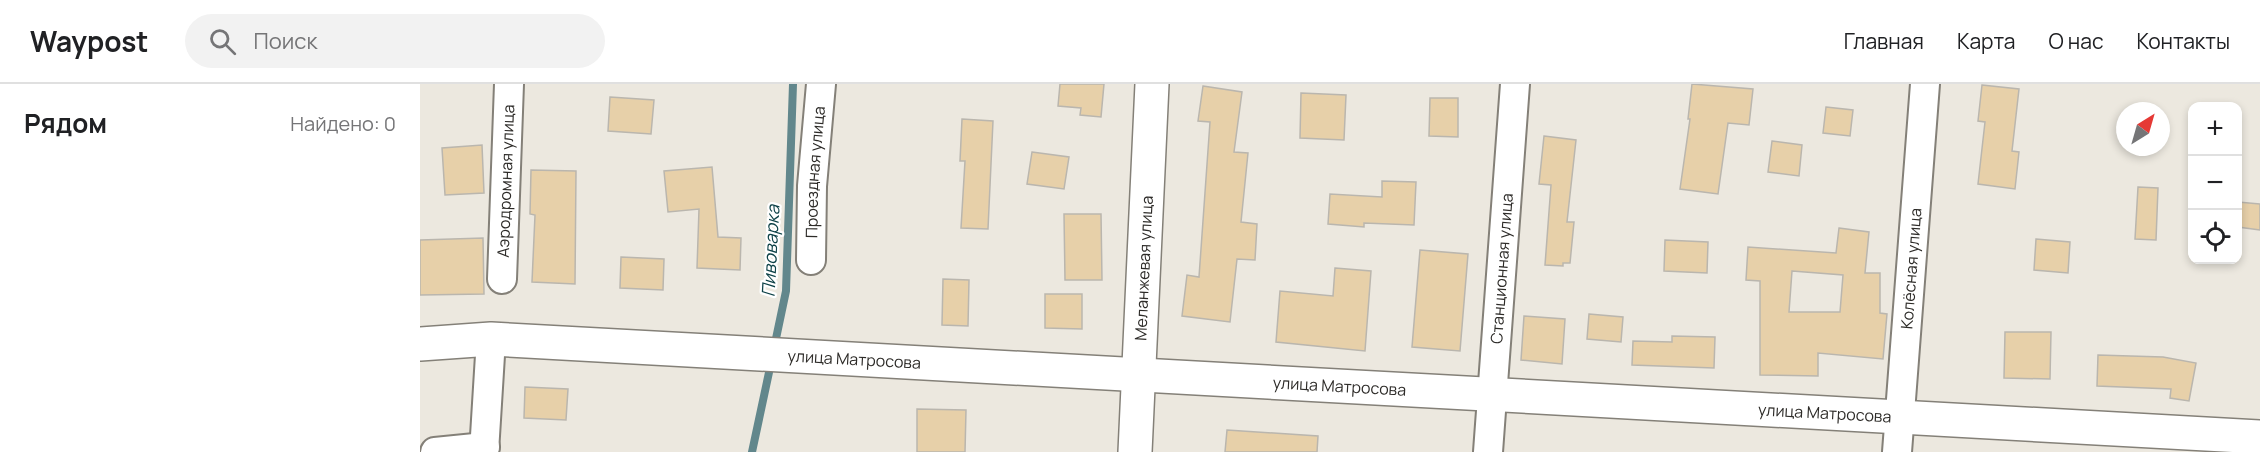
<!DOCTYPE html>
<html lang="ru">
<head>
<meta charset="utf-8">
<style>
  :root { --surface:#fff; --page:#f2f2f2; --text:#202124; --muted:#757577; --line:#e0e0e0 }
  body { margin:0; font-family:Manrope,sans-serif; background:var(--page); color:var(--text) }
  .controls { position:absolute; right:18px; top:18px; display:grid; overflow:hidden; border-radius:12px; box-shadow:0 3px 9px #0003 }
  .controls button { width:54px; height:54px; display:grid; place-items:center; padding:0; border:0; border-bottom:2px solid var(--line); background:var(--surface); color:var(--text); font:30px sans-serif }
  .compass { position:absolute; left:1696px; top:18px; width:54px; height:54px; border-radius:50%; background:var(--surface); box-shadow:0 3px 9px #0003; rotate:37deg }
  .list { margin:0; padding:0; list-style:none }
  h2 { display:flex; justify-content:space-between; align-items:center; height:78px; margin:0; padding:0 24px; font-size:26px }
  h2 small { font-size:20px; font-weight:400; color:var(--muted) }
  .icon { flex:none; width:33px; height:33px; fill:none; stroke:currentColor; stroke-width:2; stroke-linecap:round; stroke-linejoin:round }
  .map { position:relative; flex:none; width:1840px; height:368px; overflow:hidden }
  header { display:flex; align-items:center; gap:36px; box-sizing:border-box; height:84px; padding:0 30px; background:var(--surface); border-bottom:2px solid var(--line) }
  header strong { font-size:28px }
  nav { display:flex; gap:33px; margin-inline-start:auto; font-size:21px }
  .search { width:420px; height:54px; background:var(--page); display:flex; align-items:center; gap:15px; box-sizing:border-box; padding:0 21px; border-radius:33px; color:var(--muted); font-size:22px }
  main { display:flex }
  aside { flex:1; background:var(--surface) }
  .map>svg:first-child { display:block }
  .lines { fill:none; stroke-linecap:round; stroke-linejoin:round }
  .stream { stroke:#62878c; stroke-width:8 }
  .building { fill:#e7d0a9; stroke:#bab6ae; stroke-width:1.5; fill-rule:evenodd }
  .minor-casing { stroke:#848078; stroke-width:32 }
  .tertiary-casing { stroke:#848078; stroke-width:36 }
  .minor { stroke:#fff; stroke-width:28 }
  .tertiary { stroke:#fff; stroke-width:33 }
  .labels { text-anchor:middle; stroke-width:4.5; stroke-linejoin:round; paint-order:stroke }
  .street-label { font-size:16px; fill:#2d2b28; stroke:#fff }
  .water-label { font-size:18px; font-style:italic; fill:#0d4147; stroke:#fff }
</style>
</head>
<body>
<header>
<strong>Waypost</strong>
<div class="search"><svg class="icon" aria-label="search" viewBox="0 0 24 24"><circle cx="10" cy="10" r="6"/><path d="M15 15l6 6"/></svg>Поиск</div>
<nav><a>Главная</a><a>Карта</a><a>О нас</a><a>Контакты</a></nav>
</header>
<main>
<aside>
<h2>Рядом<small>Найдено: 0</small></h2>
<ul class="list">
</ul>
</aside>
<div class="map">
<svg width="1840" height="368" viewBox="0 0 1840 368">
  <rect width="100%" height="100%" fill="#ece8df"/>
  <g class="lines">
    <g class="stream">
      <polyline points="354,264 366,207 373,0"/>
      <polyline points="332,368 351,279"/>
    </g>
  </g>
  <g class="building">
    <polygon points="640,0 684,0 681,33 660,31 661,24 638,22"/>
    <polygon points="1272,0 1333,5 1329,41 1308,39 1298,110 1260,105 1270,35 1268,35"/>
    <polygon points="1562,1 1599,5 1592,67 1599,68 1595,105 1558,100 1565,38 1558,37"/>
    <polygon points="783,2 822,8 814,68 828,69 821,138 837,140 835,176 817,175 810,238 762,232 767,191 779,193 790,38 778,37"/>
    <polygon points="881,9 926,11 924,56 880,54"/>
    <polygon points="190,13 234,16 231,50 188,47"/>
    <polygon points="1010,14 1038,14 1038,53 1009,52"/>
    <polygon points="1406,23 1433,26 1430,52 1403,49"/>
    <polygon points="542,35 573,37 568,145 541,144 545,77 540,77"/>
    <polygon points="1124,52 1156,56 1147,138 1154,138 1150,179 1143,179 1143,182 1125,181 1131,101 1119,100"/>
    <polygon points="1352,57 1382,61 1379,92 1348,88"/>
    <polygon points="62,61 64,109 25,111 22,64"/>
    <polygon points="612,68 649,73 644,105 607,100"/>
    <polygon points="292,83 298,153 321,154 320,186 277,184 279,125 248,128 244,87"/>
    <polygon points="111,86 156,87 155,200 112,198 115,131 110,130"/>
    <polygon points="962,97 996,98 994,141 944,139 944,143 908,140 910,110 962,113"/>
    <polygon points="1718,103 1738,104 1736,156 1715,155"/>
    <polygon points="1818,118 1840,120 1840,146 1818,143"/>
    <polygon points="644,130 681,130 682,196 645,196"/>
    <path d="M1419,144L1449,148L1445,189H1460V229L1467,230L1463,275L1398,269V292L1340,291V197L1326,196L1328,163L1416,169ZM1372,187L1423,191L1420,228H1369Z"/>
    <polygon points="63,154 64,210 0,211 0,156"/>
    <polygon points="1616,155 1650,158 1648,189 1614,186"/>
    <polygon points="1245,156 1288,158 1287,189 1244,187"/>
    <polygon points="1000,166 1048,170 1040,267 992,263"/>
    <polygon points="201,173 244,175 243,206 200,204"/>
    <polygon points="915,184 951,187 945,267 856,258 860,207 913,212"/>
    <polygon points="523,195 549,196 548,242 522,241"/>
    <polygon points="625,210 662,210 662,245 625,244"/>
    <polygon points="1169,230 1203,233 1201,258 1167,255"/>
    <polygon points="1104,232 1145,235 1142,280 1101,276"/>
    <polygon points="1585,248 1631,248 1630,295 1584,294"/>
    <polygon points="1252,252 1295,253 1294,284 1212,281 1213,257 1252,258"/>
    <polygon points="1678,271 1743,273 1776,279 1769,317 1750,314 1751,305 1677,302"/>
    <polygon points="105,303 148,305 146,336 104,334"/>
    <polygon points="497,325 546,326 545,368 497,368"/>
    <polygon points="807,346 898,352 897,368 805,368"/>
  </g>
  <g class="lines">
    <defs>
      <g id="minor">
        <path id="s1" d="M391,176L392,102L401,0"/>
        <path id="s2" d="M82,195L89,0"/>
        <polyline points="15,368 65,363"/>
        <polyline points="64,368 71,255"/>
        <path id="s3" d="M1068,368L1095,0"/>
        <path id="s4" d="M1477,368L1505,0"/>
      </g>
      <g id="tertiary">
        <path id="s5" d="M0,260L71,255L1840,353"/>
        <path id="s6" d="M715,368L732,0"/>
      </g>
    </defs>
    <use href="#minor" class="minor-casing"/>
    <use href="#tertiary" class="tertiary-casing"/>
    <use href="#minor" class="minor"/>
    <use href="#tertiary" class="tertiary"/>
  </g>
  <g class="labels">
    <g class="street-label">
      <text dy="6" stroke="none"><textPath href="#s1" startOffset="88">Проездная улица</textPath></text>
      <text dy="6" stroke="none"><textPath href="#s2" startOffset="98">Аэродромная улица</textPath></text>
      <text dy="6" stroke="none"><textPath href="#s6" startOffset="184">Меланжевая улица</textPath></text>
      <text dy="6" stroke="none"><textPath href="#s3" startOffset="184">Станционная улица</textPath></text>
      <text dy="6" stroke="none"><textPath href="#s4" startOffset="184">Колёсная улица</textPath></text>
      <text dy="6" stroke="none"><textPath href="#s5" startOffset="435">улица Матросова</textPath></text>
      <text dy="6" stroke="none"><textPath href="#s5" startOffset="921">улица Матросова</textPath></text>
      <text dy="6" stroke="none"><textPath href="#s5" startOffset="1407">улица Матросова</textPath></text>
    </g>
    <g class="water-label">
      <text transform="translate(351 167) rotate(-87)" y="6">Пивоварка</text>
    </g>
  </g>
</svg>
<div class="controls">
<button>+</button>
<button>−</button>
<button><svg class="icon" aria-label="locate" viewBox="0 0 24 24"><circle cx="12" cy="12" r="6"/><path d="M12 2v4M12 18v4M2 12h4M18 12h4"/></svg></button>
</div>
<svg class="compass" viewBox="-18 -18 36 36"><path d="M0-13l5 13h-10z" fill="#e53935"/><path d="M0 13l5-13h-10z" fill="#757577"/></svg>
</div>
</main>
</body>
</html>
